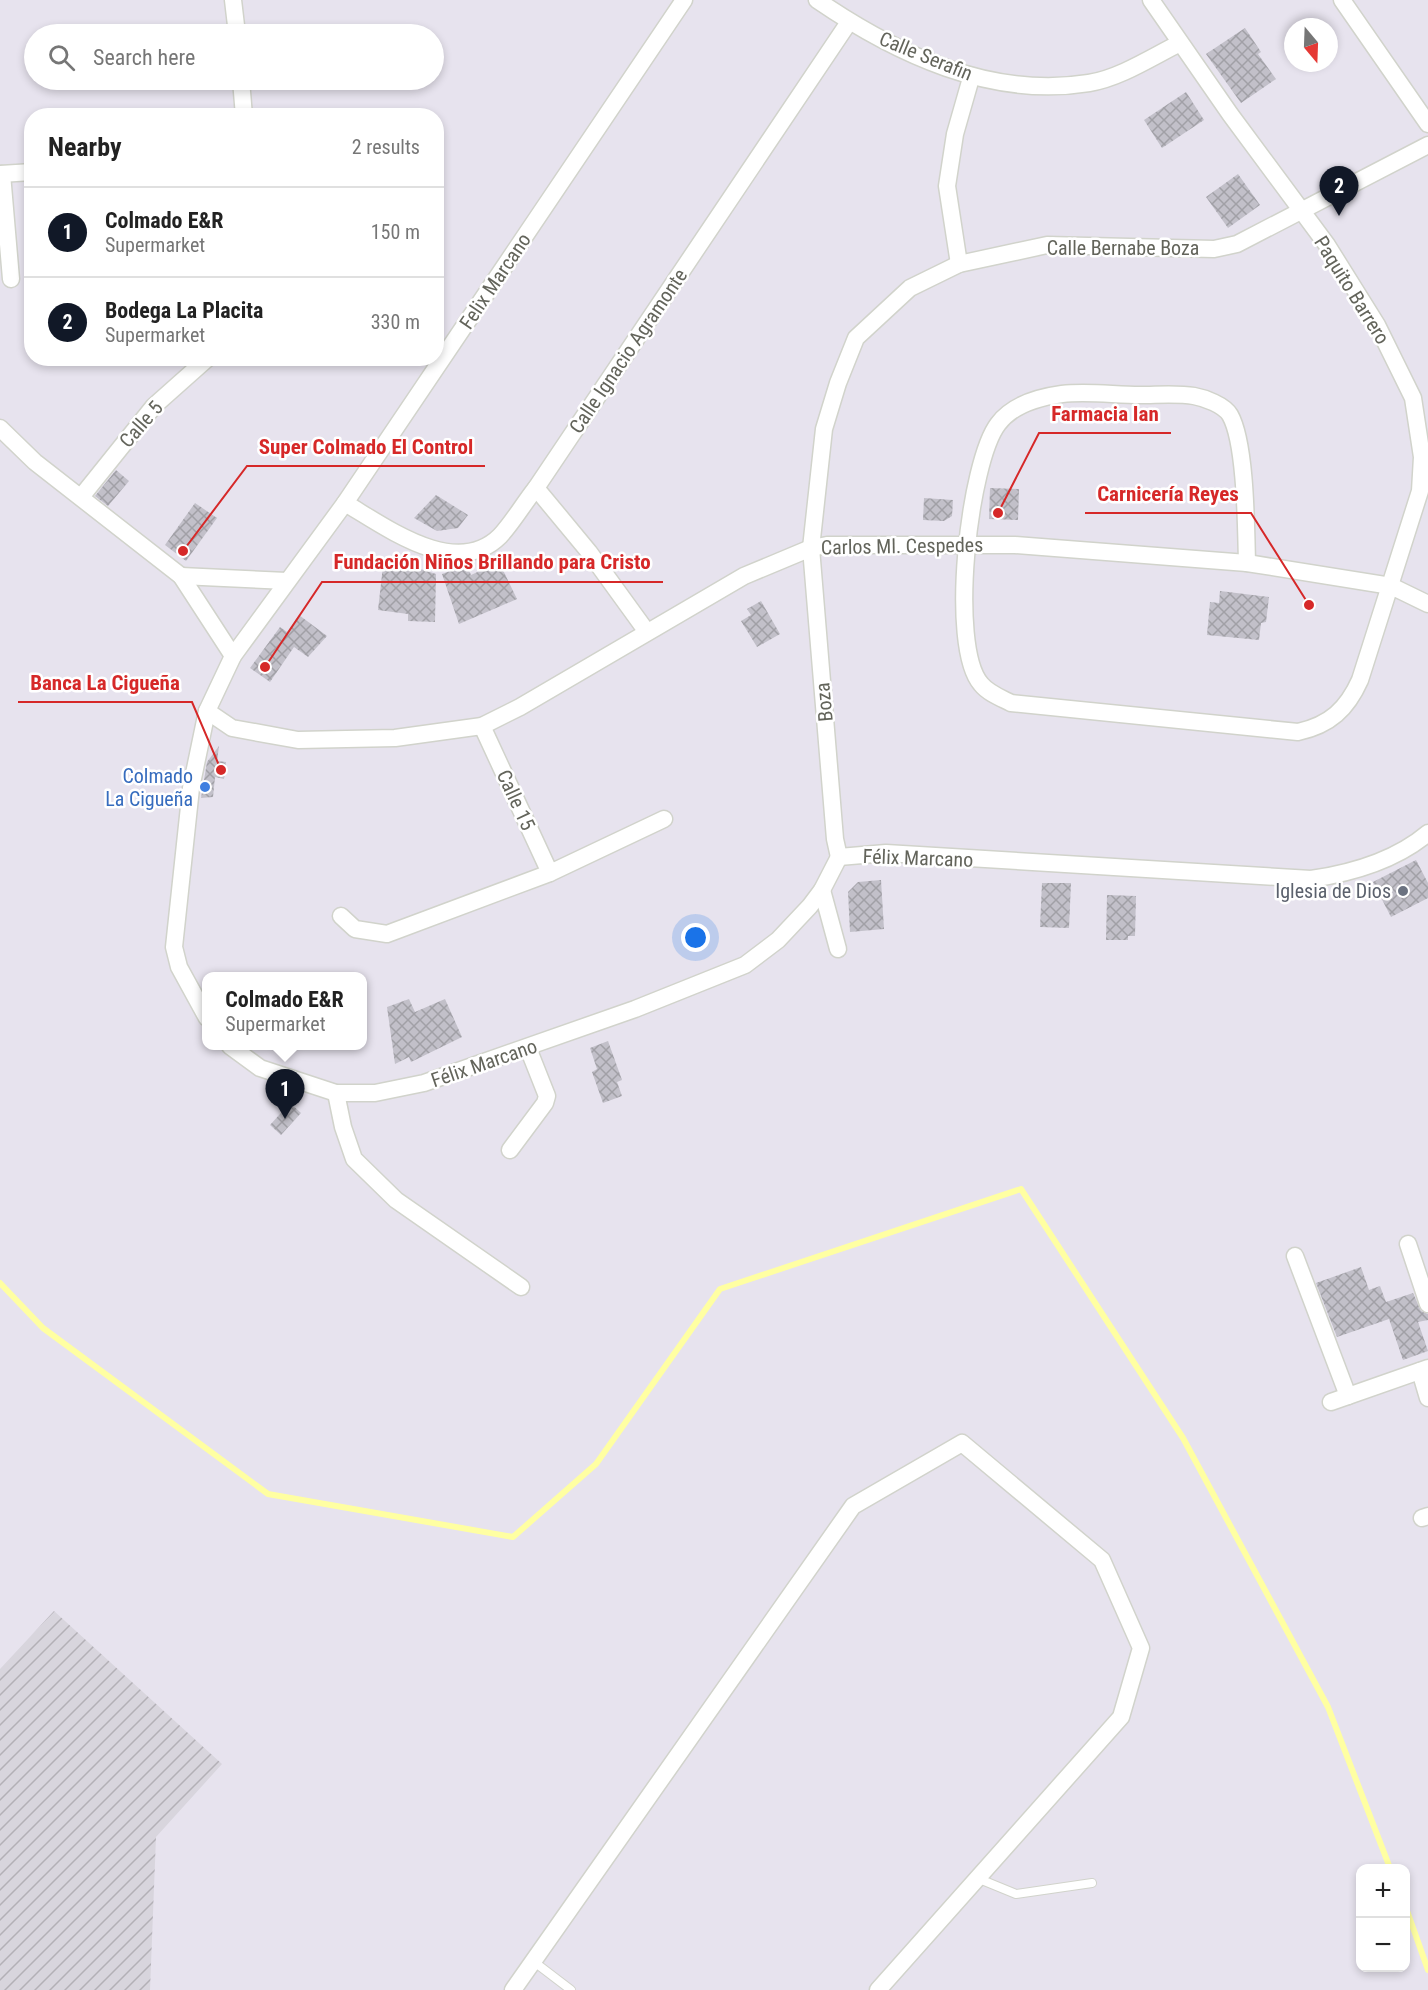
<!DOCTYPE html>
<html lang="en">
<head>
<meta charset="utf-8">
<style>
  :root { --surface:#fff; --page:#f6f6f6; --text:#222; --muted:#767676; --line:#e0e0e0; --accent:#111827 }
  body { margin:0; font-family:"Roboto Condensed",sans-serif; background:var(--page); color:var(--text) }
  .controls { position:absolute; right:18px; bottom:18px; display:grid; overflow:hidden; border-radius:12px; box-shadow:0 3px 9px #0003 }
  .controls button { width:54px; height:54px; display:grid; place-items:center; padding:0; border:0; border-bottom:2px solid var(--line); background:var(--surface); color:var(--text); font:30px sans-serif }
  .compass { position:absolute; left:1284px; top:18px; width:54px; height:54px; border-radius:50%; background:var(--surface); box-shadow:0 3px 9px #0003; rotate:161deg }
  .you { position:absolute; left:696px; top:938px; width:21px; height:21px; margin:-15px; border:4px solid #fff; border-radius:50%; background:#1a73e8; box-shadow:0 0 0 9px #1a73e833 }
  .badge { display:grid; place-items:center; width:39px; height:39px; border-radius:50%; background:var(--accent); color:#fff; font-size:20px; font-weight:700 }
  .pin { position:absolute; translate:-50% -50px; filter:drop-shadow(0 2px 3px #0008) }
  .pin::after { content:''; position:absolute; top:32px; width:21px; height:18px; background:inherit; clip-path:polygon(0 0,100% 0,50% 100%) }
  .popup { position:absolute; left:202px; top:972px; width:165px; height:78px; box-sizing:border-box; display:grid; place-content:center; border-radius:12px; background:var(--surface); filter:drop-shadow(0 2px 4px #0005); font-size:20px; white-space:nowrap; color:var(--muted) }
  .popup b { font-size:22px; color:var(--text) }
  .popup::after { content:''; position:absolute; left:50%; top:100%; margin-left:-12px; border:12px solid transparent; border-top-color:var(--surface) }
  .list { margin:0; padding:0; list-style:none }
  h2 { display:flex; justify-content:space-between; align-items:center; height:78px; margin:0; padding:0 24px; font-size:26px }
  h2 small { font-size:20px; font-weight:400; color:var(--muted) }
  .list li { display:grid; grid-template-columns:39px 1fr auto; gap:18px; align-items:center; box-sizing:border-box; height:90px; padding:0 24px; border-top:2px solid var(--line) }
  .list b { display:block; font-size:22px; white-space:nowrap }
  .list p { margin:0; font-size:20px; white-space:nowrap; color:var(--muted) }
  .list em { font-size:20px; font-style:normal; color:var(--muted) }
  .icon { flex:none; width:33px; height:33px; fill:none; stroke:currentColor; stroke-width:2; stroke-linecap:round; stroke-linejoin:round }
  .map { position:relative; flex:none; width:1428px; height:1990px; overflow:hidden }
  .search { position:absolute; background:var(--surface); box-shadow:0 3px 9px #0003; left:24px; top:24px; width:420px; height:66px; display:flex; align-items:center; gap:15px; box-sizing:border-box; padding:0 21px; border-radius:33px; color:var(--muted); font-size:22px }
  .panel { position:absolute; background:var(--surface); box-shadow:0 3px 9px #0003; left:24px; top:108px; width:420px; height:258px; border-radius:24px }
  .map>svg:first-child { display:block }
  .industrial { fill:url(#industrial-furrows) }
  .lines { fill:none; stroke-linecap:round; stroke-linejoin:round }
  .stream { stroke:#ffffa2; stroke-width:6 }
  .building { fill:url(#building-cross-hatch) }
  .service-casing { stroke:#d1d3cb; stroke-width:10 }
  .minor-casing { stroke:#d1d3cb; stroke-width:19 }
  .service { stroke:#fff; stroke-width:8 }
  .minor { stroke:#fff; stroke-width:16 }
  .shop-dot { fill:#3f7fe0; stroke:#fff; stroke-width:2 }
  .worship-dot { fill:#6b7280; stroke:#fff; stroke-width:2 }
  .labels { text-anchor:middle; stroke-width:5; stroke-linejoin:round; paint-order:stroke }
  .street-label { font-size:20px; fill:#63645b; stroke:#fff }
  .shop-label { font-size:20px; fill:#366cbe; stroke:#fff; text-anchor:end }
  .worship-label { font-size:20px; fill:#5b616d; stroke:#fff; text-anchor:end }
  .leader { fill:none; stroke:#d62828; stroke-width:2 }
  .callout-dot { fill:#d62828; stroke:#fff; stroke-width:2 }
  .callout-label { font-size:21px; text-anchor:middle; font-weight:bold; fill:#d62828; stroke:#fff; stroke-width:5; stroke-linejoin:round; paint-order:stroke }
</style>
</head>
<body>
<div class="map">
<svg width="1428" height="1990" viewBox="0 0 1428 1990">
  <defs>
    <pattern id="industrial-furrows" width="10" height="10" patternUnits="userSpaceOnUse" patternTransform="scale(1.5)"><rect width="10" height="10" fill="#d8d5dd"/><path d="M-1 1l2-2M0 10L10 0M9 11l2-2" fill="none" stroke="#b3b0b6"/></pattern>
    <pattern id="building-cross-hatch" width="8" height="8" patternUnits="userSpaceOnUse" patternTransform="scale(1.5)"><rect width="8" height="8" fill="#c2c0c9"/><path d="M0 0l8 8M0 8l8-8" fill="none" stroke="#a1a0a6"/></pattern>
  </defs>
  <rect width="100%" height="100%" fill="#e7e3ee"/>
  <polygon class="industrial" points="54,1611 222,1764 156,1837 150,1990 0,1990 0,1669"/>
  <g class="lines">
    <g class="stream">
      <polyline points="0,1283 43,1328 268,1494 513,1537 596,1464 720,1289 1021,1189 1183,1438 1328,1707 1390,1868"/>
      <polyline points="1406,1908 1428,1970"/>
    </g>
  </g>
  <g class="building">
    <polygon points="1245,28 1261,52 1258,54 1276,79 1241,103 1206,54"/>
    <polygon points="1186,92 1204,120 1162,148 1144,120"/>
    <polygon points="1238,174 1260,205 1228,228 1206,197"/>
    <polygon points="116,470 129,481 108,506 95,496"/>
    <polygon points="990,488 1019,489 1018,520 989,519"/>
    <polygon points="436,495 468,515 458,528 437,531 414,518"/>
    <polygon points="924,498 953,500 952,516 944,521 923,520"/>
    <polygon points="195,503 217,518 186,561 165,545"/>
    <polygon points="384,557 436,574 435,622 408,621 408,614 378,610"/>
    <polygon points="499,562 517,599 459,624 442,574 467,565 471,575"/>
    <polygon points="1220,591 1269,597 1266,622 1261,623 1259,640 1207,635 1210,602 1219,603"/>
    <polygon points="761,601 780,634 757,647 741,621 751,615 747,609"/>
    <polygon points="299,615 327,636 308,657 294,647 270,682 250,668 280,627 287,632"/>
    <polygon points="219,746 217,761 226,762 224,779 215,777 213,797 201,798 207,762"/>
    <polygon points="1416,860 1428,883 1428,898 1391,917 1373,882"/>
    <polygon points="881,880 884,929 850,932 848,892 858,882"/>
    <polygon points="1042,883 1071,883 1069,928 1040,927"/>
    <polygon points="1107,895 1136,896 1135,936 1128,936 1128,940 1106,940"/>
    <polygon points="409,999 415,1012 445,999 462,1037 411,1062 409,1057 395,1064 387,1007"/>
    <polygon points="608,1041 622,1080 617,1082 622,1096 603,1103 592,1072 597,1069 590,1048"/>
    <polygon points="290,1103 301,1113 281,1135 270,1125"/>
    <polygon points="1361,1267 1369,1290 1380,1286 1386,1302 1413,1293 1421,1311 1428,1314 1428,1320 1418,1322 1428,1351 1403,1360 1389,1319 1337,1337 1316,1283"/>
  </g>
  <g class="lines">
    <defs>
      <g id="service">
        <polyline points="977,1878 1016,1894 1092,1883"/>
        <polyline points="533,1961 571,1990"/>
      </g>
      <g id="minor">
        <polyline points="233,0 237,34"/>
        <path d="M817,0C896,54 991,99 1089,83C1120,78 1152,57 1180,43"/>
        <path d="M1151,0L1230,114L1327,245L1377,325L1413,398L1422,457L1420,491L1360,680C1347,709 1330,725 1298,732L1011,703C1001,698 988,693 981,684C948,646 969,462 998,424C1012,405 1040,397 1062,394C1087,391 1115,395 1140,395C1157,395 1177,393 1194,396C1205,398 1224,405 1230,415C1246,443 1246,528 1247,563"/>
        <polyline points="1342,0 1428,124"/>
        <polyline points="241,80 244,116"/>
        <polyline points="0,174 32,172"/>
        <polyline points="2,174 11,279"/>
        <polyline points="959,264 947,186 955,134 971,78"/>
        <polyline points="0,428 35,462 181,576 233,656"/>
        <polyline points="536,488 589,552 647,632"/>
        <polyline points="81,497 154,406 208,358"/>
        <path d="M345,503C386,527 456,580 500,536C513,522 524,503 536,488L849,22"/>
        <polyline points="181,576 287,581"/>
        <polyline points="207,711 232,728 298,740 395,738 482,726 520,707 744,576 811,548 827,545 1015,545 1247,563 1391,586 1428,604"/>
        <polyline points="482,726 550,873"/>
        <polyline points="839,857 835,839 811,548 824,429 838,383 856,338 910,288 959,264 1047,245 1214,249 1237,244 1428,145"/>
        <path d="M839,857L886,853L1311,879C1352,873 1396,860 1428,833"/>
        <polyline points="822,890 838,949"/>
        <polyline points="341,916 355,929 387,934 550,873 664,819"/>
        <polyline points="207,1018 179,967 174,947 191,788 207,711 233,656 345,503 684,0"/>
        <polyline points="230,1046 260,1068 336,1093 375,1093 424,1083 635,1009 745,965 778,940 810,906 822,890 839,857"/>
        <polyline points="336,1093 343,1127 354,1159 396,1200 521,1287"/>
        <polyline points="510,1150 545,1103 547,1096 528,1048"/>
        <polyline points="1408,1244 1428,1304"/>
        <polyline points="1295,1256 1348,1396"/>
        <polyline points="1420,1371 1428,1398"/>
        <polyline points="1331,1402 1428,1368"/>
        <polyline points="1422,1518 1428,1516"/>
        <polyline points="513,1990 853,1506 962,1443 1102,1560 1141,1648 1121,1717 878,1990"/>
      </g>
    </defs>
    <use href="#service" class="service-casing"/>
    <use href="#minor" class="minor-casing"/>
    <use href="#service" class="service"/>
    <use href="#minor" class="minor"/>
  </g>
  <circle class="shop-dot" cx="205" cy="787" r="6"/>
  <circle class="worship-dot" cx="1403" cy="891" r="6"/>
  <g class="labels">
    <g class="street-label">
      <text transform="translate(926 56) rotate(22)" y="7">Calle Serafin</text>
      <text x="1123" y="255">Calle Bernabe Boza</text>
      <text transform="translate(495 281) rotate(-56)" y="7">Felix Marcano</text>
      <text transform="translate(1352 290) rotate(58)" y="7">Paquito Barrero</text>
      <text transform="translate(628 351) rotate(-56)" y="7">Calle Ignacio Agramonte</text>
      <text transform="translate(141 424) rotate(-49)" y="7">Calle 5</text>
      <text transform="translate(902 546) rotate(-1)" y="7">Carlos Ml. Cespedes</text>
      <text transform="translate(824 702) rotate(-95)" y="7">Boza</text>
      <text transform="translate(516 800) rotate(65)" y="7">Calle 15</text>
      <text transform="translate(918 858) rotate(2)" y="7">Félix Marcano</text>
      <text transform="translate(484 1063) rotate(-19)" y="7">Félix Marcano</text>
    </g>
    <g class="shop-label">
      <text x="193" y="783">Colmado<tspan x="193" dy="23">La Cigueña</tspan></text>
    </g>
    <g class="worship-label">
      <text x="1391" y="898">Iglesia de Dios</text>
    </g>
  </g>
  <path class="leader" d="M998 513L1039 433H1171M183 551L247 466H485M1309 605L1251 513H1085M265 667L322 582H663M221 770L192 702H18"/>
  <g class="callout-dot">
    <circle cx="998" cy="513" r="6"/>
    <circle cx="183" cy="551" r="6"/>
    <circle cx="1309" cy="605" r="6"/>
    <circle cx="265" cy="667" r="6"/>
    <circle cx="221" cy="770" r="6"/>
  </g>
  <g class="callout-label">
    <text x="1105" y="421">Farmacia Ian</text>
    <text x="366" y="454">Super Colmado El Control</text>
    <text x="1168" y="501">Carnicería Reyes</text>
    <text x="492" y="569">Fundación Niños Brillando para Cristo</text>
    <text x="105" y="690">Banca La Cigueña</text>
  </g>
</svg>
<div class="controls">
<button>+</button>
<button>−</button>
</div>
<svg class="compass" viewBox="-18 -18 36 36"><path d="M0-13l5 13h-10z" fill="#e53935"/><path d="M0 13l5-13h-10z" fill="#767676"/></svg>
<div class="you"></div>
<div class="pin badge" style="left:285px;top:1119px">1</div>
<div class="popup"><b>Colmado E&amp;R</b>Supermarket</div>
<div class="pin badge" style="left:1339px;top:216px">2</div>
<div class="search"><svg class="icon" aria-label="search" viewBox="0 0 24 24"><circle cx="10" cy="10" r="6"/><path d="M15 15l6 6"/></svg>Search here</div>
<section class="panel">
<h2>Nearby<small>2 results</small></h2>
<ul class="list">
<li><span class="badge">1</span><div><b>Colmado E&amp;R</b><p>Supermarket</p></div><em>150 m</em></li>
<li><span class="badge">2</span><div><b>Bodega La Placita</b><p>Supermarket</p></div><em>330 m</em></li>
</ul>
</section>
</div>
</body>
</html>
